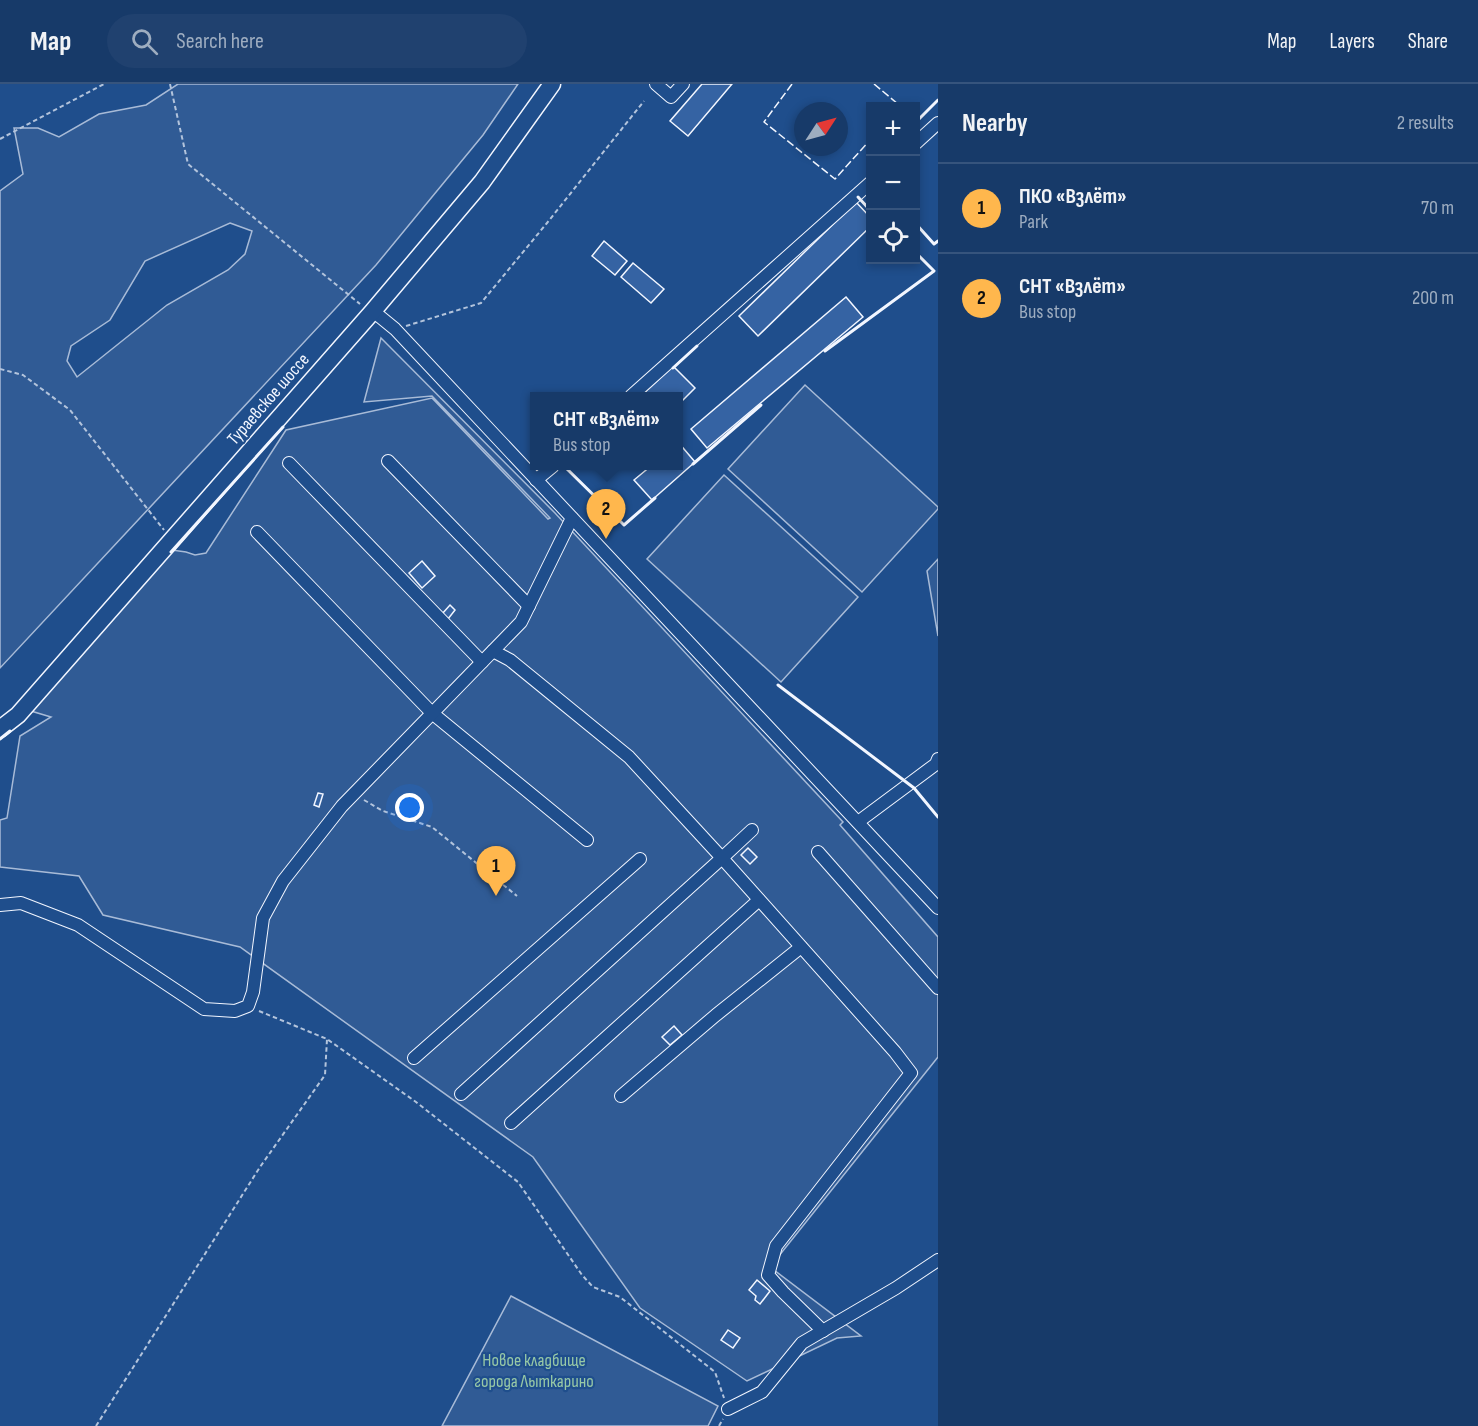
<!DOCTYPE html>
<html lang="en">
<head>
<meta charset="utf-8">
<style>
  :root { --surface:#173a69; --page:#20416f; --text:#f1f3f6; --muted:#9eadc0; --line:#36547d; --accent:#ffb74d }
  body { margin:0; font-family:"Sofia Sans Condensed",sans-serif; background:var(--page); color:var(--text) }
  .controls { position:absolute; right:18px; top:18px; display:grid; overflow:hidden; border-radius:0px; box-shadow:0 3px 9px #0003 }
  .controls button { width:54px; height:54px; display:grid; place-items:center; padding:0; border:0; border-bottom:2px solid var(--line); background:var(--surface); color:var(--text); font:30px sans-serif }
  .compass { position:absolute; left:794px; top:18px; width:54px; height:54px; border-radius:50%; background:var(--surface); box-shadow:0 3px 9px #0003; rotate:54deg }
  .you { position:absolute; left:410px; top:724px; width:21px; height:21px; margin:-15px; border:4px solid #fff; border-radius:50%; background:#1a73e8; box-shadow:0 0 0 9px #1a73e833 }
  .badge { display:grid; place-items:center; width:39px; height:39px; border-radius:50%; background:var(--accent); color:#111; font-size:20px; font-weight:700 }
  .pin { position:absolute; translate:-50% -50px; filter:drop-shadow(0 2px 3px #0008) }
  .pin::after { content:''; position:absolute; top:32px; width:21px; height:18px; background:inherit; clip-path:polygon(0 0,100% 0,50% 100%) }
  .popup { position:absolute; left:530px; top:308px; width:153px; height:78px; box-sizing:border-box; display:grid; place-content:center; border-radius:0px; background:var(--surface); filter:drop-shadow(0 2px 4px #0005); font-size:20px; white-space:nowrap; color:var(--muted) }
  .popup b { font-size:22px; color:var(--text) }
  .popup::after { content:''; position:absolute; left:50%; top:100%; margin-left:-12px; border:12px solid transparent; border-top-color:var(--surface) }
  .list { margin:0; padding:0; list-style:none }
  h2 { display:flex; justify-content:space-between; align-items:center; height:78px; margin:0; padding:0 24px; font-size:26px }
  h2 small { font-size:20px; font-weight:400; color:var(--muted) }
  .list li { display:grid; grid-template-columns:39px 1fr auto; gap:18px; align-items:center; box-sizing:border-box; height:90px; padding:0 24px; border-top:2px solid var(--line) }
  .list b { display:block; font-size:22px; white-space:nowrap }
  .list p { margin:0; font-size:20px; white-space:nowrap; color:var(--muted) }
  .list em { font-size:20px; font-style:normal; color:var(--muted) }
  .icon { flex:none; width:33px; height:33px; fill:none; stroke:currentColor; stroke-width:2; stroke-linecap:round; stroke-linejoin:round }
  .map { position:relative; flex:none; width:938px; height:1342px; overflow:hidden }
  header { display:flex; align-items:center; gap:36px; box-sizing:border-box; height:84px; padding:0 30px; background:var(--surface); border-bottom:2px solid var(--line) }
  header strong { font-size:28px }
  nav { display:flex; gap:33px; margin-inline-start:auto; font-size:21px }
  .search { width:420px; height:54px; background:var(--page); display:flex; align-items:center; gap:15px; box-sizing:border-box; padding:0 21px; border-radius:33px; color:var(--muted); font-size:22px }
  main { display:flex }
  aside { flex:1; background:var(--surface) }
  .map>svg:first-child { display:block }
  .built { fill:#305b95; stroke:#a8bbd7; stroke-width:1.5; fill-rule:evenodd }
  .building { fill:#3563a3; stroke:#f2f6ff; stroke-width:1.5 }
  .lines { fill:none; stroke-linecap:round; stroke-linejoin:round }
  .minor-casing { stroke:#f2f6ff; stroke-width:14 }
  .major-casing { stroke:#f2f6ff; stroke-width:19 }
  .path { stroke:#b3c4dc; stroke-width:2; stroke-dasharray:4.5 3; stroke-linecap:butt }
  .minor { stroke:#1f4e8c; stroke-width:12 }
  .major { stroke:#1f4e8c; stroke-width:16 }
  .fence { stroke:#f2f6ff; stroke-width:1.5; stroke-dasharray:8 3; stroke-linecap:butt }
  .wall { stroke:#f2f6ff; stroke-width:3 }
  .labels { text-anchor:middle; stroke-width:4.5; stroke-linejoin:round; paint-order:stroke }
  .street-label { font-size:18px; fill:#f2f6ff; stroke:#1f4e8c }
  .park-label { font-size:18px; fill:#97c8a6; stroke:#1f4e8c }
</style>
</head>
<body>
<header>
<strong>Map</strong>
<div class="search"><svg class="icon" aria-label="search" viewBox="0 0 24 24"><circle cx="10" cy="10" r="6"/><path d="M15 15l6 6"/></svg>Search here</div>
<nav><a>Map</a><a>Layers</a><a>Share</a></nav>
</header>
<main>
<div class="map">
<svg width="938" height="1342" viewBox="0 0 938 1342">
  <rect width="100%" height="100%" fill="#1f4e8c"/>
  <g class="built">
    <path d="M178,0H518L483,51L376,181L0,584V107L23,90L14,44H38L59,53L99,30L146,21ZM230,139L252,147L245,170L228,186L167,221L77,293L67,277L71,262L110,236L145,177Z"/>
    <polygon points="381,254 555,429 843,738 840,741 938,853 938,973 770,1183 861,1252 837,1254 747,1297 640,1224 533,1073 240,863 103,831 79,792 0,783 0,736 7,734 20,652 51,633 31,627 172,466 186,468 195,471 206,469 286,346 432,314 548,435 550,434 432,312 364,318"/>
    <polygon points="805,301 938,423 938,425 862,508 728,385"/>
    <polygon points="724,391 858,513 781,598 647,475"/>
    <polygon points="938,475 938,552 927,487"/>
    <polygon points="511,1212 718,1322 708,1342 442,1342"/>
  </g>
  <g class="building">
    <polygon points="702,0 732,0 688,52 670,37"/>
    <polygon points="856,118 870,133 870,143 758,252 739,232"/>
    <polygon points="604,157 627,177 615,191 592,172"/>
    <polygon points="633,179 664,205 651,219 621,193"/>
    <polygon points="846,213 863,233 707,364 691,345"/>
    <polygon points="673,282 695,304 678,321 678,312 641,312"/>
    <polygon points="678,358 695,378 652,416 634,396 651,382 678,382"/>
    <polygon points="422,477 435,492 422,504 409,489"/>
    <polygon points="450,521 455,526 448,535 442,530"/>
    <polygon points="318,709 323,710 319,723 314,721"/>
    <polygon points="748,764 757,773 750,780 741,771"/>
    <polygon points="674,942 682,951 670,961 662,953"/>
    <polygon points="757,1196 770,1207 760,1220 755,1216 756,1212 749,1206"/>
    <polygon points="728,1246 740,1254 733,1264 721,1256"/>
  </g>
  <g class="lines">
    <defs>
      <g id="minor">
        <polyline points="656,0 671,13 683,0"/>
        <polyline points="916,59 938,39"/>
        <polyline points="373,227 395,245 938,824"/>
        <polyline points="631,312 870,99"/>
        <polyline points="388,377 529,522"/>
        <polyline points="289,379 482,578"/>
        <polyline points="536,396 553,382"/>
        <polyline points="257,448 432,629 587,756"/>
        <polyline points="493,567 510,576 629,673 722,774 895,968 911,989 776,1162 768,1191 783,1208 823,1247"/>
        <polyline points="858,738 936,680 938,675"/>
        <polyline points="818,768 938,904"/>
        <polyline points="0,821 21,819 78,841 204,925 235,927 248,922 253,908 263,834 283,797 342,722 521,538 572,434"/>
        <polyline points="414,974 640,775"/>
        <polyline points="461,1010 722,774 752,746"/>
        <polyline points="621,1012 716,931 801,863"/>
        <polyline points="511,1039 759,816"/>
        <polyline points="728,1325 762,1308 802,1259 896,1204 938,1176"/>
      </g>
      <polyline id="major" points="0,645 18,631 373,227 482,98 552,0"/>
    </defs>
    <use href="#minor" class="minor-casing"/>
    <use href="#major" class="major-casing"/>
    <g class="path">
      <polyline points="170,0 188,80 360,220"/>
      <polyline points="0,55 104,0"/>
      <polyline points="406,242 481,219 547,139 644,17"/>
      <polyline points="0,285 23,291 70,326 164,446"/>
      <polyline points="364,716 383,727 432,743 517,812"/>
      <polyline points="259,927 327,955 416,1018 518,1098 582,1191 593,1203 620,1213 715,1288 724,1314"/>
      <polyline points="96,1342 260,1083 325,991 327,955"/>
      <polyline points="719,1342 723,1335"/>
    </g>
    <use href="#minor" class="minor"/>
    <use href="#major" class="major"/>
    <g class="fence">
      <polyline points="792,0 764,38 835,95 870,56"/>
      <polyline points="874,0 898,20 897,22"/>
    </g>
    <g class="wall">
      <polyline points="916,38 938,16"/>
      <polyline points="870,86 868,88 870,91"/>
      <polyline points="858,113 870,126"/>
      <polyline points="916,140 934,160 938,157"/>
      <polyline points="825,267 934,187 916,169"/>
      <polyline points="673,284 697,262"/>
      <polyline points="693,380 761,321"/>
      <polyline points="567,382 565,383 624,441 655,414"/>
      <polyline points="171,468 283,343"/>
      <polyline points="778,601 914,704 938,733"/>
      <polyline points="0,655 10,647"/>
    </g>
  </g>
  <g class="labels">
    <g class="street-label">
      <text transform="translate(268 315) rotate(-49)" y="6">Тураевское шоссе</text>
    </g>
    <g class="park-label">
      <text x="534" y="1282">Новое кладбище<tspan x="534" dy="21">города Лыткарино</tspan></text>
    </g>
  </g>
</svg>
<div class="controls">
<button>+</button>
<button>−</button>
<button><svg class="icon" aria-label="locate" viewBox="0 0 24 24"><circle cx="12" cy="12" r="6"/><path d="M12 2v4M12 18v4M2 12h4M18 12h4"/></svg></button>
</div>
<svg class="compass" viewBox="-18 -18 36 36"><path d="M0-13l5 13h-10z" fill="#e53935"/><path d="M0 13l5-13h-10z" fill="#9eadc0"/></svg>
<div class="you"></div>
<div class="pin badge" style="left:496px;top:812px">1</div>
<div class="pin badge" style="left:606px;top:455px">2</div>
<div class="popup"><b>СНТ «Взлёт»</b>Bus stop</div>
</div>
<aside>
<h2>Nearby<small>2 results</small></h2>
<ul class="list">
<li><span class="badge">1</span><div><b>ПКО «Взлёт»</b><p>Park</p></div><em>70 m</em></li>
<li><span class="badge">2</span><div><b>СНТ «Взлёт»</b><p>Bus stop</p></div><em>200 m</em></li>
</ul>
</aside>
</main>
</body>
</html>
